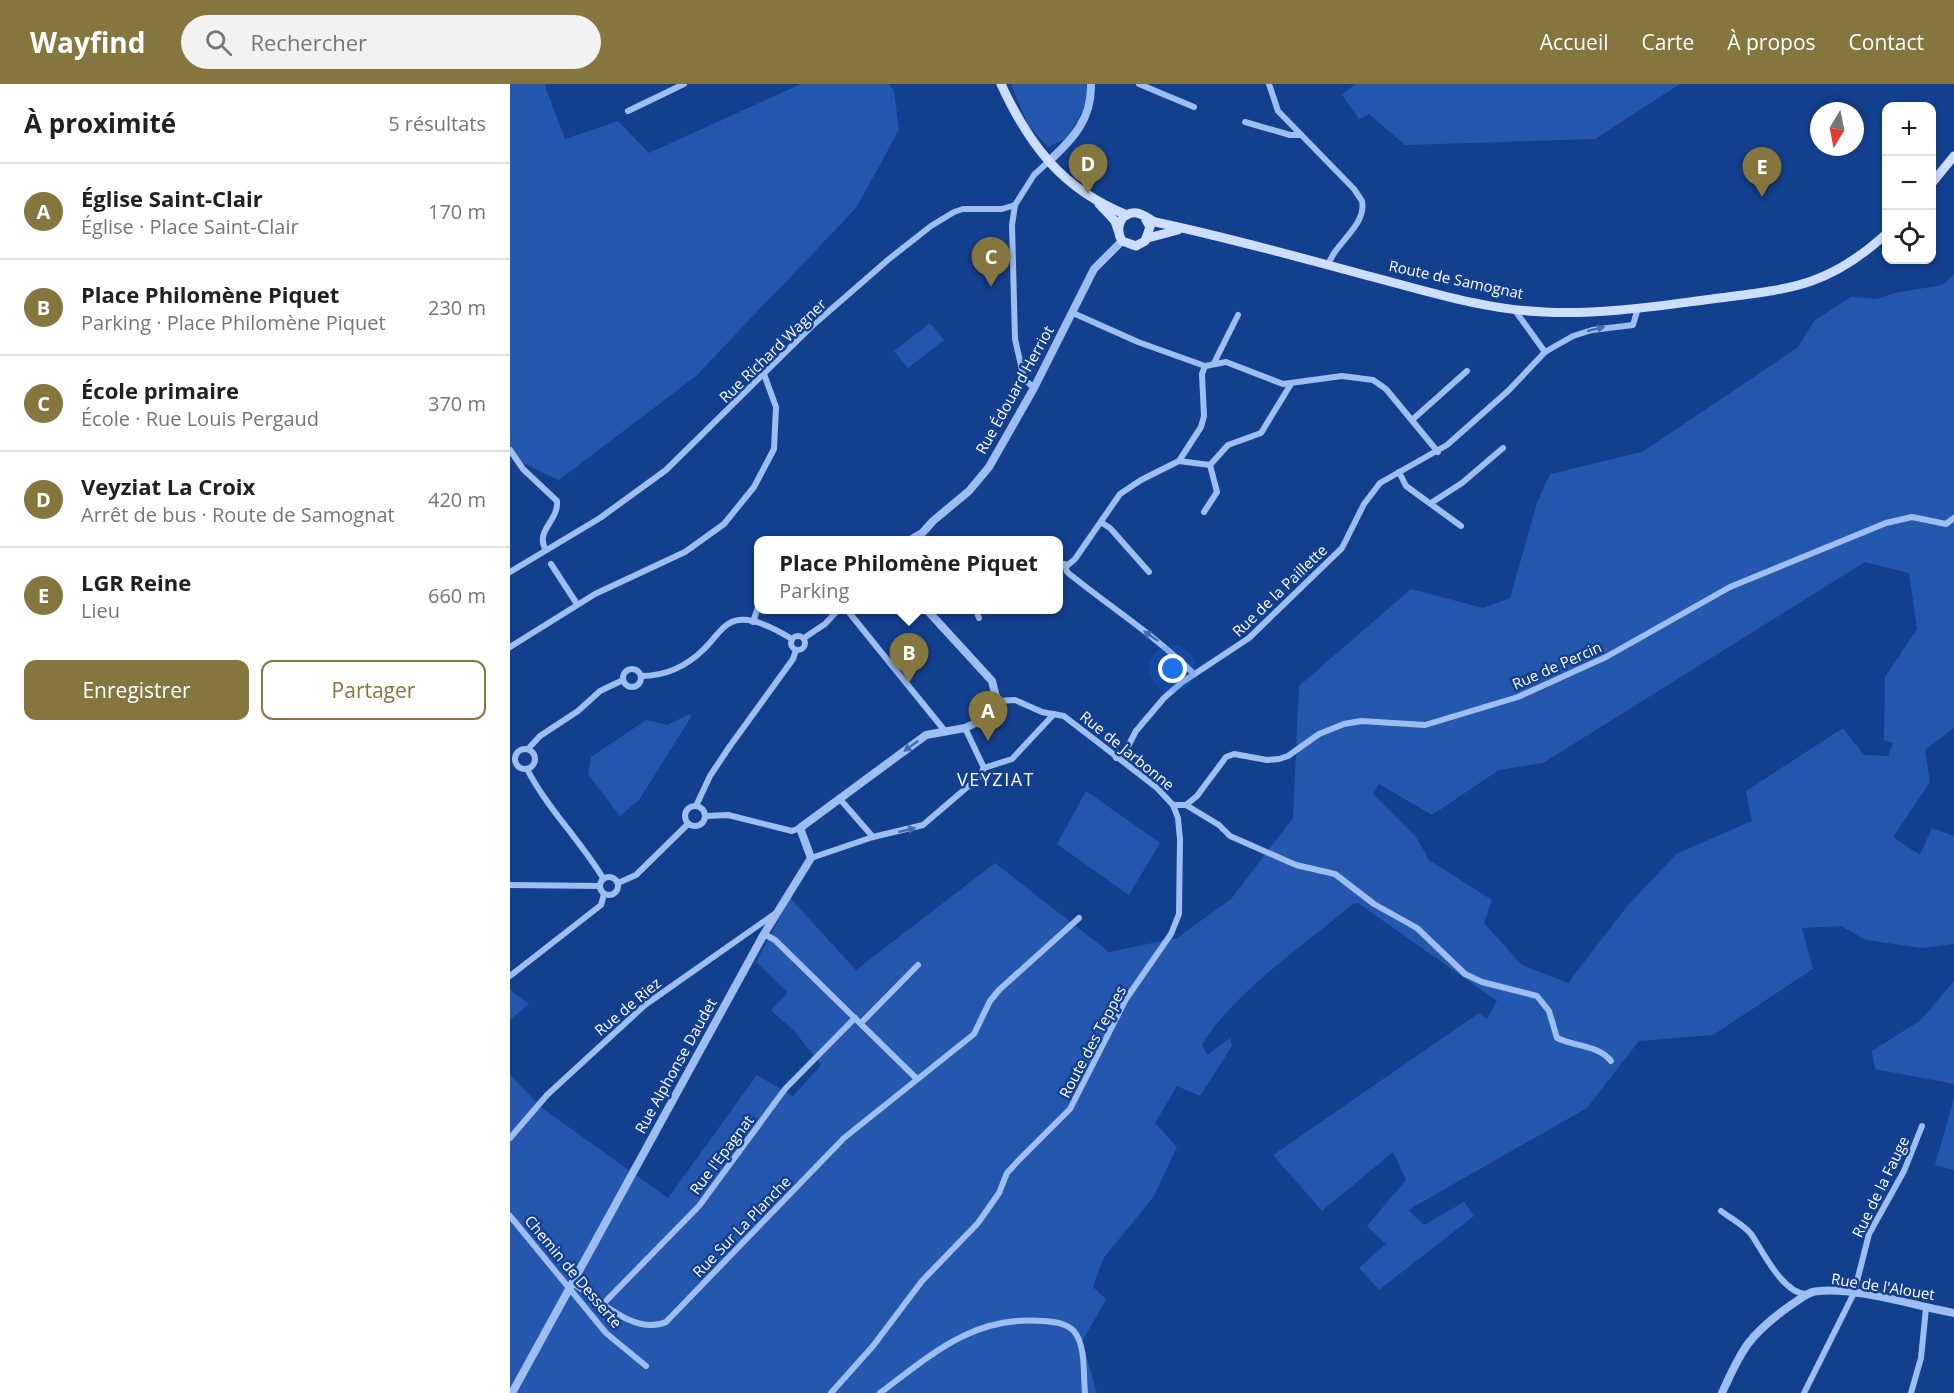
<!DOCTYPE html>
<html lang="fr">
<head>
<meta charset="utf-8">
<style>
  :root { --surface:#fff; --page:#f2f2f2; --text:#202124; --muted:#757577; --line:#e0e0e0; --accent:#84763e }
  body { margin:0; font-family:"Open Sans",sans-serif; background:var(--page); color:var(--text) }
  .controls { position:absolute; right:18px; top:18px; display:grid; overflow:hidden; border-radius:12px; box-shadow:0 3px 9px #0003 }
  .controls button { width:54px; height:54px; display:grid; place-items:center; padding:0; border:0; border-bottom:2px solid var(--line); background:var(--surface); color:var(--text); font:30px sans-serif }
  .compass { position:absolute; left:1300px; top:18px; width:54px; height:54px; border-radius:50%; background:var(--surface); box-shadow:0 3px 9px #0003; rotate:190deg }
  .you { position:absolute; left:663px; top:585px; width:21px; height:21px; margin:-15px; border:4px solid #fff; border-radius:50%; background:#1a73e8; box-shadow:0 0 0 9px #1a73e833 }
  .badge { display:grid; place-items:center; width:39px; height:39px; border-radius:50%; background:var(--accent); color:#fff; font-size:20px; font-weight:700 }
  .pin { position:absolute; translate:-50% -50px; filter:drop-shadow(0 2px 3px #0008) }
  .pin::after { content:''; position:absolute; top:32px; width:21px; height:18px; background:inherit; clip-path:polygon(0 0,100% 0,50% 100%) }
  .popup { position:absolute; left:244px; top:452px; width:309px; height:78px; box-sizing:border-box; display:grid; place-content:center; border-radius:12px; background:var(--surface); filter:drop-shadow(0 2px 4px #0005); font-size:20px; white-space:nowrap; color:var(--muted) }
  .popup b { font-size:22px; color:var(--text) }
  .popup::after { content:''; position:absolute; left:50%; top:100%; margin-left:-12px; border:12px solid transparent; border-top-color:var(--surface) }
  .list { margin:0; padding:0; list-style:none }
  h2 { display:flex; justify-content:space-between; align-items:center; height:78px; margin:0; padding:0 24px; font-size:26px }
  h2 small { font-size:20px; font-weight:400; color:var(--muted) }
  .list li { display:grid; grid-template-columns:39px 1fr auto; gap:18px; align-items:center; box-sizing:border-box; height:96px; padding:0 24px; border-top:2px solid var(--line) }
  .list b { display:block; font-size:22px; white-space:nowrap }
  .list p { margin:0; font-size:20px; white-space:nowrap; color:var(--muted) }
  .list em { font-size:20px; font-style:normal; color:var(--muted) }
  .actions { display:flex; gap:12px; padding:18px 24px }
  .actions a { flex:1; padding:14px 0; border:2px solid var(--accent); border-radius:12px; text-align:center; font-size:21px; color:var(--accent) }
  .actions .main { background:var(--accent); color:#fff }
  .icon { flex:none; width:33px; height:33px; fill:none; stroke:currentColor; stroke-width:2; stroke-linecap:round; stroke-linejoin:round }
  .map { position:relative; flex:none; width:1444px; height:1309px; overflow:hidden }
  header { display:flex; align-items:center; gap:36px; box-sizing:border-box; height:84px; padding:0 30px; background:var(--accent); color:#fff }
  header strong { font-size:28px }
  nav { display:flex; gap:33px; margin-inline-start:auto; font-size:21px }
  .search { width:420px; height:54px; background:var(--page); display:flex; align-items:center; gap:15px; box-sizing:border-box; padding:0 21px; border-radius:33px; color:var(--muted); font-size:22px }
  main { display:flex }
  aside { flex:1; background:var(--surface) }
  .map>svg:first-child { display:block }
  .green { fill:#2557af; fill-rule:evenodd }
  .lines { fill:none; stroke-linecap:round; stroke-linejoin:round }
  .minor { stroke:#9ebdf1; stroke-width:6 }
  .tertiary { stroke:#9ebdf1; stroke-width:8 }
  .secondary { stroke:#cdddfc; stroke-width:9 }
  .oneway { fill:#446bb1 }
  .labels { text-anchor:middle; stroke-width:5; stroke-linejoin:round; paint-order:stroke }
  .street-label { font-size:15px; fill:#fff; stroke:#133f8f }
  .quarter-label { font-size:18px; letter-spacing:1.5px; fill:#fff; stroke:#133f8f }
</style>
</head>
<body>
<header>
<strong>Wayfind</strong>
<div class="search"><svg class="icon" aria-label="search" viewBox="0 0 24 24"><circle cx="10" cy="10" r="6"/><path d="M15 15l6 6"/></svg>Rechercher</div>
<nav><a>Accueil</a><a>Carte</a><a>À propos</a><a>Contact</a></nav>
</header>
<main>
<aside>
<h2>À proximité<small>5 résultats</small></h2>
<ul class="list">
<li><span class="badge">A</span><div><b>Église Saint-Clair</b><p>Église · Place Saint-Clair</p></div><em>170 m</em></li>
<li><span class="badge">B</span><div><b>Place Philomène Piquet</b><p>Parking · Place Philomène Piquet</p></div><em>230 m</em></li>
<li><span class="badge">C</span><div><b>École primaire</b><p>École · Rue Louis Pergaud</p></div><em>370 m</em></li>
<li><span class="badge">D</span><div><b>Veyziat La Croix</b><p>Arrêt de bus · Route de Samognat</p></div><em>420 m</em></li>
<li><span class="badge">E</span><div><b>LGR Reine</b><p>Lieu</p></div><em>660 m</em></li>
</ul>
<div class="actions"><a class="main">Enregistrer</a><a>Partager</a></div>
</aside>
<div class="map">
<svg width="1444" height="1309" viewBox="0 0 1444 1309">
  <rect width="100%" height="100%" fill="#133f8f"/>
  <g class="green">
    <polygon points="0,0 37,0 35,2 55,55 108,37 139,69 291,0 379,0 384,7 389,46 346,124 186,292 49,396 0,373"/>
    <polygon points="501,0 577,0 577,15 568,36 557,54 538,63 518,41"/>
    <polygon points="845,0 1170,0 1085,55 895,61 859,30 849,35 832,11"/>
    <path d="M1444,190V644L1415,666L1420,698L1383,753L1410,771L1422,744L1444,752V860L1412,864L1356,856L1331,842L1292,844L1303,885L1203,951L1129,957L1077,1024L898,1126L914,1141L954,1118L964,1132L869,1206L849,1184L876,1160L857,1142L896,1096L883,1068L812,1127L763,1071L969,929L977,935L987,917L848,819L843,820C793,862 728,905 692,960L697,971L720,954L722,962L690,1012L667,1002L645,1039L667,1063L644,1112L593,1175L583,1203L596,1215L572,1258L587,1309H0V991L32,1024L158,1114L247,991L283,1012L311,981L285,948L261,926L278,909L246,878L280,814L346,886L485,779L599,868L667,854L721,815L783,734L789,602L901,505L973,524L1000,514L1027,419L1040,390L1132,368L1287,264L1305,236L1341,213L1366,215L1385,209L1432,201ZM1355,478L1399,489L1407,545L1375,593L1374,656L1383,659L1378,672L1354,671L1333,644L1236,707L1242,737L1166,770L1115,825L1058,899L1012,881L974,839L982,816L919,776L906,753L863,710L869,700L922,731L989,686L1033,679Z"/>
    <polygon points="420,239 434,256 398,284 384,267"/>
    <polygon points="180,630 181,633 129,716 110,732 78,690 81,673 136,636 157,641"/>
    <polygon points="576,707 650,759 619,811 547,760"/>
    <polygon points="1444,897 1444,1000 1365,985 1362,967 1411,936"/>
    <polygon points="0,906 19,920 0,936"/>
    <polygon points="1444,1014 1444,1086 1425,1081"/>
  </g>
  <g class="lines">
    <g class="minor">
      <polyline points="629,0 684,23"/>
      <path d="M759,0L768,27L844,105L852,117C857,142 824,159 818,182"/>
      <polyline points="118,27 174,0"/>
      <polyline points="735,38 780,51 791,51"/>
      <polyline points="505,121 502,141 505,255 514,295 524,304"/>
      <polyline points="1004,225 1035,268"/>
      <polyline points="563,229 628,258 695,282 716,278 773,300 832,292 863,296 876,305 928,368"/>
      <polyline points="704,279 728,231"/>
      <polyline points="902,336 957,287"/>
      <path d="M0,366L13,385L47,417C49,437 24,447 36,466"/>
      <polyline points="669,377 700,381 718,361 751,349 781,300"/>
      <polyline points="889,388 896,402 951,442"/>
      <polyline points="921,419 952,399 993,364"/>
      <polyline points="694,428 707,408 700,381"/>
      <polyline points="592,439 600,444 639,488"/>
      <polyline points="398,456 410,449"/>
      <polyline points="549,479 558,481 565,475 610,410 631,396 669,377 691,343 694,332 692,290 695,282"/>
      <polyline points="41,480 67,520"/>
      <path d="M555,481L557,488C600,523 646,552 684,590"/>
      <polyline points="0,488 90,434 156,386 302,242 379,175 421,142 444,128 453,125 492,125 505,121 524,91 538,78"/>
      <polyline points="337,526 435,647"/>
      <polyline points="466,526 469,534"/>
      <polyline points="243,538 249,520"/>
      <circle cx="288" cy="559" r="7"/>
      <polyline points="294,554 315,540 328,526"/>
      <polyline points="0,563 85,510 175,468 214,440 244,403 264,365 266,323 254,290"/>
      <circle cx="122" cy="594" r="9"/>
      <path d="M131,592C155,592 177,582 194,565C204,556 214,537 229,536C245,534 269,547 282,555"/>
      <polyline points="455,644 474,684"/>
      <polyline points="18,665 30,652 68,627 90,607 113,596"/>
      <circle cx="15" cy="675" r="10"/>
      <polyline points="606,674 616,666 626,647 654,614 671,599 739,554 832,464 854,420 870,399 937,361 998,307 1035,268 1063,252 1082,246 1123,241 1128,224"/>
      <polyline points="474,684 502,675 544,630"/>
      <path d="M17,685C37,724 70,756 93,794"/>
      <polyline points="329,714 363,753"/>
      <polyline points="663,721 676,721 687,712 716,673 724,670 757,676 769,675 778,672 809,650 834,640 851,637 915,641 1008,613 1096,573 1220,503 1376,439 1402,433 1436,440 1444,434"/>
      <path d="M676,721L709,741L720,752L786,781L825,790L864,820L907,844L955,890L972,898L1027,912L1039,927L1047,954C1066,963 1088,961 1101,977"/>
      <circle cx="185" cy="732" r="10"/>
      <polyline points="186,722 200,692 220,662 283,575 286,566"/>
      <polyline points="196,732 218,731 282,747 290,744"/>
      <polyline points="301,774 363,753 413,741 469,693 474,684"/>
      <circle cx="99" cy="802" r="9"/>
      <polyline points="108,799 126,791 178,740"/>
      <polyline points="0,801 90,802"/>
      <polyline points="254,850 265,856 406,994"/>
      <polyline points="0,892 91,821 94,810"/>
      <polyline points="351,939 408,881"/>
      <polyline points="0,1054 37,1011 135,921 266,829"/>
      <path d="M1211,1127C1220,1134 1234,1141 1241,1150C1253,1167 1272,1209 1296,1210"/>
      <polyline points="0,1132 96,1249 136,1282"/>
      <path d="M62,1199C89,1215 124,1252 156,1238L334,1054L464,950L480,917L489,906L569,834"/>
      <polyline points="94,1219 189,1122 275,1005 345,934"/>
      <polyline points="321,1309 363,1262 412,1197 468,1139 489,1109 497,1089 508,1077 560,1025 616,915 661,850 669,830 670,755 668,734 663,721 646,703 554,632 532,628 505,616 487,617"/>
      <path d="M370,1309C422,1270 464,1231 533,1237C545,1238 559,1239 566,1250C576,1266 573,1291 575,1309"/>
      <polyline points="1294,1309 1344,1209 1359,1150 1394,1087 1412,1042"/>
      <polyline points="1401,1309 1411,1274 1416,1224"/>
    </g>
    <g class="tertiary">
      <path d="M538,78C563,55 582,35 581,0"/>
      <polyline points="406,456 423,437 459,407 479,383 524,304 584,185 612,157"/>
      <polyline points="2,1309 254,850 301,774 290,744 416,651 455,644 476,634 487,617 482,597 417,526"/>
      <path d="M1212,1309C1232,1264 1240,1250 1281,1221C1289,1216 1298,1207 1309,1207C1347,1203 1405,1222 1444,1229"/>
    </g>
    <g class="secondary">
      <path d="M491,0C519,61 552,105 617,131"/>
      <polyline points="1422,99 1444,72"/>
      <polyline points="589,120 605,137 608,146"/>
      <path d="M635,134L640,143L635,157L626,162L612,157C605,145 610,127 627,129C633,130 639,135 645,138C722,154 798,176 874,196C926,210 980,226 1034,228C1091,231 1147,222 1202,215C1278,205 1317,204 1376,150"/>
      <polyline points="638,154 668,146"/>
    </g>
  </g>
  <defs><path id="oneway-solid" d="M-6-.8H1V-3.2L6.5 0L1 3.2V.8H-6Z" transform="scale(1.5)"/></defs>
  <g class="oneway">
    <use href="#oneway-solid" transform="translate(1086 245) rotate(-13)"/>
    <use href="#oneway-solid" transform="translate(641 552) rotate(-146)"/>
    <use href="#oneway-solid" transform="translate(401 662) rotate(144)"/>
    <use href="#oneway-solid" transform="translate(397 746) rotate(-13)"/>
  </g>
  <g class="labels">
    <g class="street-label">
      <text transform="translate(946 196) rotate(12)" y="5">Route de Samognat</text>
      <text transform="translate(263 267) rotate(-44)" y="5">Rue Richard Wagner</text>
      <text transform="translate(505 306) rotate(-61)" y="5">Rue Édouard Herriot</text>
      <text transform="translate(770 507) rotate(-44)" y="5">Rue de la Paillette</text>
      <text transform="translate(1047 582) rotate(-24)" y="5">Rue de Percin</text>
      <text transform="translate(617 667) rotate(39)" y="5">Rue de Jarbonne</text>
      <text transform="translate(118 923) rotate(-40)" y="5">Rue de Riez</text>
      <text transform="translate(583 958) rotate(-62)" y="5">Route des Teppes</text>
      <text transform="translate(166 982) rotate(-61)" y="5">Rue Alphonse Daudet</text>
      <text transform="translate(212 1071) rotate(-53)" y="5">Rue l'Epagnat</text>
      <text transform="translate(1371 1103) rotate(-64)" y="5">Rue de la Fauge</text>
      <text transform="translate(232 1143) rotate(-46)" y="5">Rue Sur La Planche</text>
      <text transform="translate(63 1188) rotate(50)" y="5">Chemin de Desserte</text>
      <text transform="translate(1373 1203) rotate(9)" y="5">Rue de l'Alouet</text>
    </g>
    <g class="quarter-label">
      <text x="486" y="702">VEYZIAT</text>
    </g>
  </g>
</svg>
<div class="controls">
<button>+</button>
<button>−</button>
<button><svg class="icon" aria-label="locate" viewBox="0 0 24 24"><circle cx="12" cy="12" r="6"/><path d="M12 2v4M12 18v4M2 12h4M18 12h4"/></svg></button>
</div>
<svg class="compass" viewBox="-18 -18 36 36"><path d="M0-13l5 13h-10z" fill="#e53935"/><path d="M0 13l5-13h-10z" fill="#757577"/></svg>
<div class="you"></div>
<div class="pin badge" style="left:478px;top:657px">A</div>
<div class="pin badge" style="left:399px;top:599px">B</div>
<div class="popup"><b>Place Philomène Piquet</b>Parking</div>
<div class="pin badge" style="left:481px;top:203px">C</div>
<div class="pin badge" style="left:578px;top:110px">D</div>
<div class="pin badge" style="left:1252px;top:113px">E</div>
</div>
</main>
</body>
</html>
